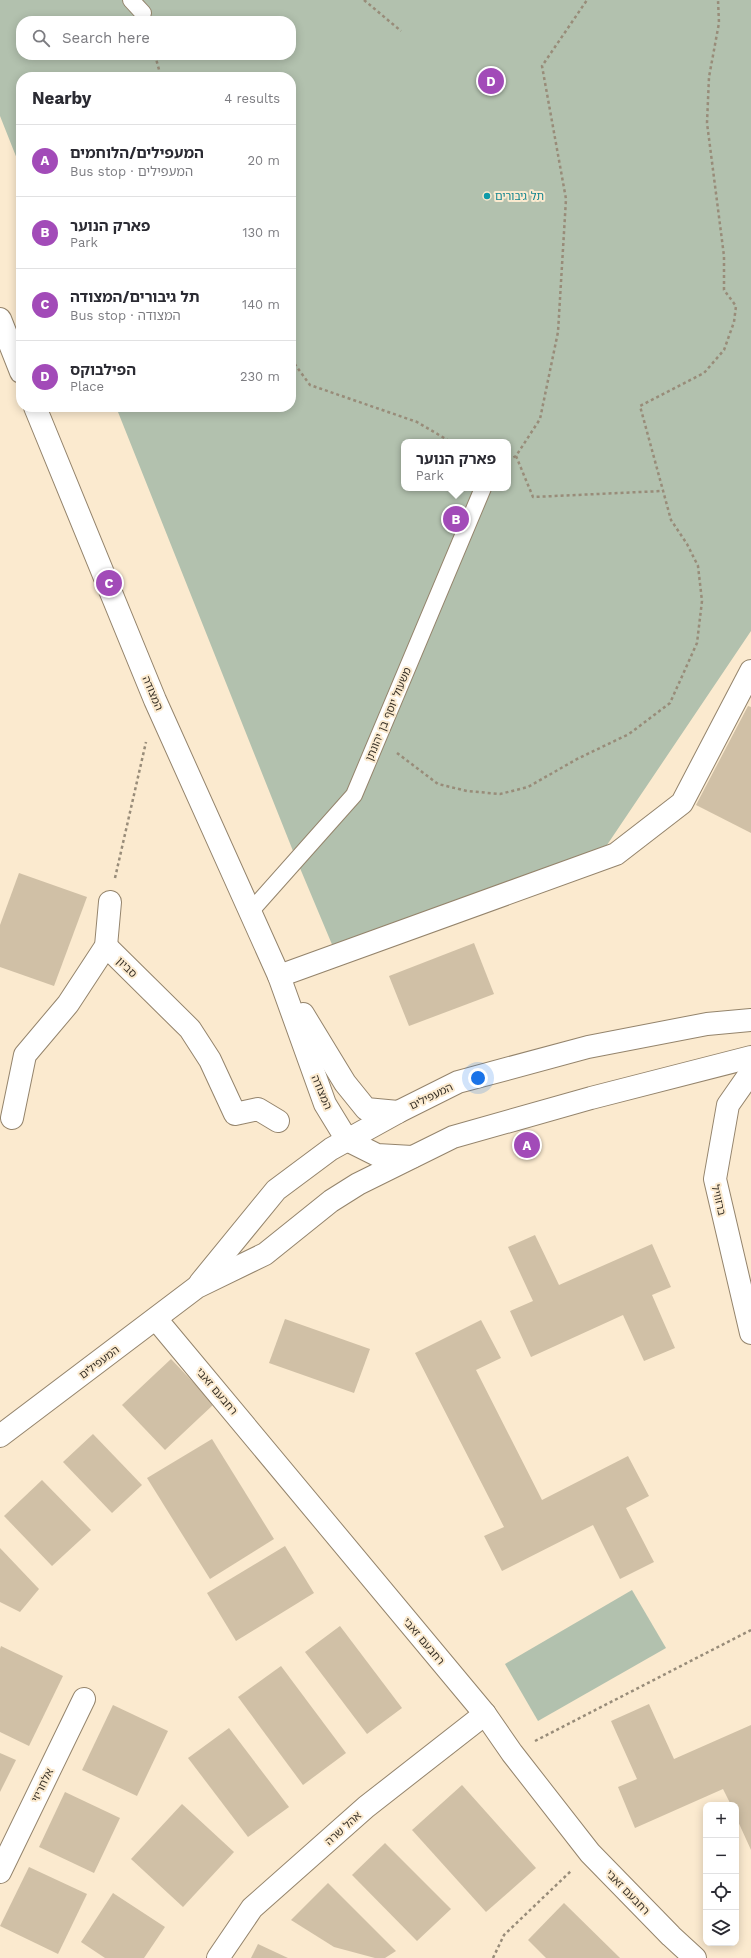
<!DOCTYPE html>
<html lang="en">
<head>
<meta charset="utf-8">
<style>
  :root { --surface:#fff; --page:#f2f2f3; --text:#2b2b33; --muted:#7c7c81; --line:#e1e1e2; --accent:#a24bb8 }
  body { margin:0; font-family:"Work Sans","Noto Sans Hebrew",sans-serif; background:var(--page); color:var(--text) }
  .controls { position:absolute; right:12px; bottom:12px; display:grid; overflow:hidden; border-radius:8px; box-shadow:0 2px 10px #0003 }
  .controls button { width:36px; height:36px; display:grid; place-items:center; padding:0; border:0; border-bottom:1px solid var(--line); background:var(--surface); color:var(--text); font:20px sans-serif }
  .you { position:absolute; left:478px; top:1078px; width:14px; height:14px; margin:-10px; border:3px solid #fff; border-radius:50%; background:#1a73e8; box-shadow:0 0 0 6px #1a73e833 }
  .badge { display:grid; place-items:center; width:26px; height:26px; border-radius:50%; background:var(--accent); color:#fff; font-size:13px; font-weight:700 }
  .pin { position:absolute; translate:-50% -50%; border:2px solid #fff; box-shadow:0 1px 4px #0006 }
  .popup { position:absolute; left:401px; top:439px; width:110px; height:52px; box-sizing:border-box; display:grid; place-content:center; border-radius:8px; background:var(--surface); filter:drop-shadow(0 1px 3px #0005); font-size:13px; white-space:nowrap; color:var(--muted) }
  .popup b { font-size:15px; color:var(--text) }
  .popup::after { content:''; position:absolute; left:50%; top:100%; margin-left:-8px; border:8px solid transparent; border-top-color:var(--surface) }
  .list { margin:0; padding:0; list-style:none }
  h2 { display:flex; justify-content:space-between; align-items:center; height:52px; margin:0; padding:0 16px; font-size:17px }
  h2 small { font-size:13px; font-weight:400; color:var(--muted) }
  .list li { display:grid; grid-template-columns:26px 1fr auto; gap:12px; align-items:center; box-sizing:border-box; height:72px; padding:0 16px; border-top:1px solid var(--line) }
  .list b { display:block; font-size:15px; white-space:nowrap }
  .list p { margin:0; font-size:13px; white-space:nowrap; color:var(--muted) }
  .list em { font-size:13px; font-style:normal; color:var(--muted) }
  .icon { flex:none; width:22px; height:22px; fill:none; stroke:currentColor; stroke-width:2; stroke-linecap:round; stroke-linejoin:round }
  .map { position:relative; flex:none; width:751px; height:1958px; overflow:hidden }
  .search { position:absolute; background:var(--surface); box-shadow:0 2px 10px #0003; left:16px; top:16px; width:280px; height:44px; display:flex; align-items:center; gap:10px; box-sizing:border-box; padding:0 14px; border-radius:16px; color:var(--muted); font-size:15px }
  .panel { position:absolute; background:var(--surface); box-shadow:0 2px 10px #0003; left:16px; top:72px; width:280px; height:340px; border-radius:16px }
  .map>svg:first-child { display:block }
  .green { fill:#b2c1ae; fill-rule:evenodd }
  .building { fill:#d0c0a6 }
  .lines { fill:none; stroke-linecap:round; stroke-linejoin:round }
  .lane-casing { stroke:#94846c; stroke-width:18 }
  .street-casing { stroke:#94846c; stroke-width:24 }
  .secondary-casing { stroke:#94846c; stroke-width:24 }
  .path { stroke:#988c79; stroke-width:2.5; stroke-dasharray:3 3; stroke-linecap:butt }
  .lane { stroke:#fff; stroke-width:16 }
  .street { stroke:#fff; stroke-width:22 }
  .secondary { stroke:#fff; stroke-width:22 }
  .culture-dot { fill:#0f9aa8; stroke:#fbeacf; stroke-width:1.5 }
  .labels { text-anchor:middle; stroke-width:4; stroke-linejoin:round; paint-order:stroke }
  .culture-label { font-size:11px; fill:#0d838f; stroke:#fbeacf; text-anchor:start }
  .street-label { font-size:11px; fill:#383127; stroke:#fbeacf }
</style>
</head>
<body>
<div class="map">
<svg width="751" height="1958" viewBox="0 0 751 1958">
  <rect width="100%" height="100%" fill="#fbeacf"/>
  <g class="green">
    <path d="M0,0H751V631L607,845L336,954L297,861L116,407H291V77H21V169L0,116ZM21,21H291V55H21ZM404,442H508V488H404Z"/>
    <polygon points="632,1590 666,1648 538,1721 505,1664"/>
  </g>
  <g class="building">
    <polygon points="748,706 751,707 751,833 696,805"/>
    <polygon points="19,873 87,897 54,986 0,967 0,925"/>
    <polygon points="474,943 494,994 409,1026 389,976"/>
    <polygon points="535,1235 559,1285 652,1244 671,1287 652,1295 675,1348 644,1361 623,1315 531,1357 510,1311 533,1301 508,1247"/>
    <polygon points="285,1319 370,1349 354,1393 269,1363"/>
    <polygon points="481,1320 501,1358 476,1370 542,1500 628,1456 649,1496 626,1508 654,1562 620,1579 593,1525 502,1571 484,1536 504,1527 415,1353"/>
    <polygon points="171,1359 214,1404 165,1450 122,1405"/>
    <polygon points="93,1434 142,1485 112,1513 63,1462"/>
    <polygon points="212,1439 274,1539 210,1579 147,1478"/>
    <polygon points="42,1480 91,1530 52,1566 4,1516"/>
    <polygon points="285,1546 314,1593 236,1641 207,1593"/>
    <polygon points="0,1548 39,1589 20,1612 0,1602"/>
    <polygon points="340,1626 402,1708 367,1734 305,1652"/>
    <polygon points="1,1646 63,1676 29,1746 0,1732 0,1649"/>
    <polygon points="281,1666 346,1753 303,1785 238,1697"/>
    <polygon points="649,1704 674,1759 751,1725 751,1850 736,1817 736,1805 731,1805 723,1789 635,1828 618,1787 637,1779 611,1721"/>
    <polygon points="113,1705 168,1731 137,1796 82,1770"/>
    <polygon points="229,1728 289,1807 248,1837 188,1758"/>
    <polygon points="0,1753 16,1760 0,1792"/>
    <polygon points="462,1785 536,1868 486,1912 412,1830"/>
    <polygon points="65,1792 120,1818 94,1873 39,1847"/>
    <polygon points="182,1804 234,1852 183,1907 131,1859"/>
    <polygon points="385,1843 451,1909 417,1941 352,1875"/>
    <polygon points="29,1867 87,1894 58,1954 0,1926"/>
    <polygon points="328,1883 396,1951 385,1958 375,1958 334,1947 291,1920"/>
    <polygon points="113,1893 165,1927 144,1958 105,1958 81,1942"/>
    <polygon points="564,1903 620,1958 546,1958 528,1940"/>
    <polygon points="258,1944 288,1958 251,1958"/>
  </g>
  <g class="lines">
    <defs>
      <g id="lane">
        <polyline points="131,0 143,13"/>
        <polyline points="250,912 354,795 483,488"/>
      </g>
      <g id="street">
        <polyline points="106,946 190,1029 210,1060 235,1114 258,1109 278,1121"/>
        <polyline points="279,976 616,854 682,803 751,671"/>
        <polyline points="751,1072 728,1105 715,1179 751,1333"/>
        <polyline points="12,1118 25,1055 68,1004 106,946 110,902"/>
        <polyline points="156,1319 485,1714 512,1753 590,1853 671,1936 695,1958"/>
        <polyline points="0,1872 84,1699"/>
        <polyline points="218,1958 252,1908 366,1807 485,1714"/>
      </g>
      <g id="secondary">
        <polyline points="0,319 21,372"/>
        <polyline points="35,407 155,700 279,976 325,1104 347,1140 377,1155 412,1157"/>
        <polyline points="303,1014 345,1083 366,1109 398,1112"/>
        <polyline points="200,1283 276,1190 331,1149 398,1112 458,1082 588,1047 707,1024 751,1020"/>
        <polyline points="0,1436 197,1287 265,1254 331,1201 358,1184 453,1137 591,1098 751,1057"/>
      </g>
    </defs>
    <use href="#lane" class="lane-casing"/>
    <use href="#street" class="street-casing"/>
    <use href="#secondary" class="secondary-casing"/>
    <g class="path">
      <polyline points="364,0 401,31"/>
      <polyline points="155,55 161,77"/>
      <polyline points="291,359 310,385 417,422 451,442"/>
      <polyline points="516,456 533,497 662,491"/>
      <polyline points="508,460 516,456 540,419 558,332 566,199 542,66 587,0"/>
      <polyline points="397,753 438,784 467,791 500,794 528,787 577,759 629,734 670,703 697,643 702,601 698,566 687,544 671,520 640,406 704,373 724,350 734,322 736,306 724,290 724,256 707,123 709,77 719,23 718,0"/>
      <polyline points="115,878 146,742"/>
      <polyline points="535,1741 751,1630"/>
      <polyline points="493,1958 504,1935 572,1870"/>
    </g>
    <use href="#lane" class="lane"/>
    <use href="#street" class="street"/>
    <use href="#secondary" class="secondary"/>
  </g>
  <circle class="culture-dot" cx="487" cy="196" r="4"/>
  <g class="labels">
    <g class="culture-label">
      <text x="495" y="200">תל גיבורים</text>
    </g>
    <g class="street-label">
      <text transform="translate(153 693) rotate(67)" y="4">המצודה</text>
      <text transform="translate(388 714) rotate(-67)" y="4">משעול יוסף בן יהונתן</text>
      <text transform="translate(127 967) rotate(44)" y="4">סביון</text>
      <text transform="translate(322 1092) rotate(67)" y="4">המצודה</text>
      <text transform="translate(431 1096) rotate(-26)" y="4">המעפילים</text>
      <text transform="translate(719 1200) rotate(77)" y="4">ברזוויל</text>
      <text transform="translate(99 1362) rotate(-37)" y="4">המעפילים</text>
      <text transform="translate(217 1391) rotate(50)" y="4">רחבעם זאבי</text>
      <text transform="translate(424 1641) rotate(50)" y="4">רחבעם זאבי</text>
      <text transform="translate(42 1785) rotate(-64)" y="4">אלחריזי</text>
      <text transform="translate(343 1828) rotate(-42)" y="4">אהל שרה</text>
      <text transform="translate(628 1892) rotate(46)" y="4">רחבעם זאבי</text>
    </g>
  </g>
</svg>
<div class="controls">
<button>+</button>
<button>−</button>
<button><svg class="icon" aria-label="locate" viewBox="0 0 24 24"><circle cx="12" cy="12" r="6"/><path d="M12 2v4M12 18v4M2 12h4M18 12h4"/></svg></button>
<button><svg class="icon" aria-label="layers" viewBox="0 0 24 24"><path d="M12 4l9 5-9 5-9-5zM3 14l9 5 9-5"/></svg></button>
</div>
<div class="you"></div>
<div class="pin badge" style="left:527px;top:1145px">A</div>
<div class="pin badge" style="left:456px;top:519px">B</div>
<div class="popup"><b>פארק הנוער</b>Park</div>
<div class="pin badge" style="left:109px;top:583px">C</div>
<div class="pin badge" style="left:491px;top:81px">D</div>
<div class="search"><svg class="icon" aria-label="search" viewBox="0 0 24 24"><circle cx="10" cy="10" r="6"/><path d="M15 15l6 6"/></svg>Search here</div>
<section class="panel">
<h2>Nearby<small>4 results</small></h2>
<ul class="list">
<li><span class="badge">A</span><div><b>המעפילים/הלוחמים</b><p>Bus stop · המעפילים</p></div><em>20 m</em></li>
<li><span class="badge">B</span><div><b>פארק הנוער</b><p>Park</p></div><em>130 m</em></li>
<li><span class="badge">C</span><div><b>תל גיבורים/המצודה</b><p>Bus stop · המצודה</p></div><em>140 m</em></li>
<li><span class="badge">D</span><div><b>הפילבוקס</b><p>Place</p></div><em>230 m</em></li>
</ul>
</section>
</div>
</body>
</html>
